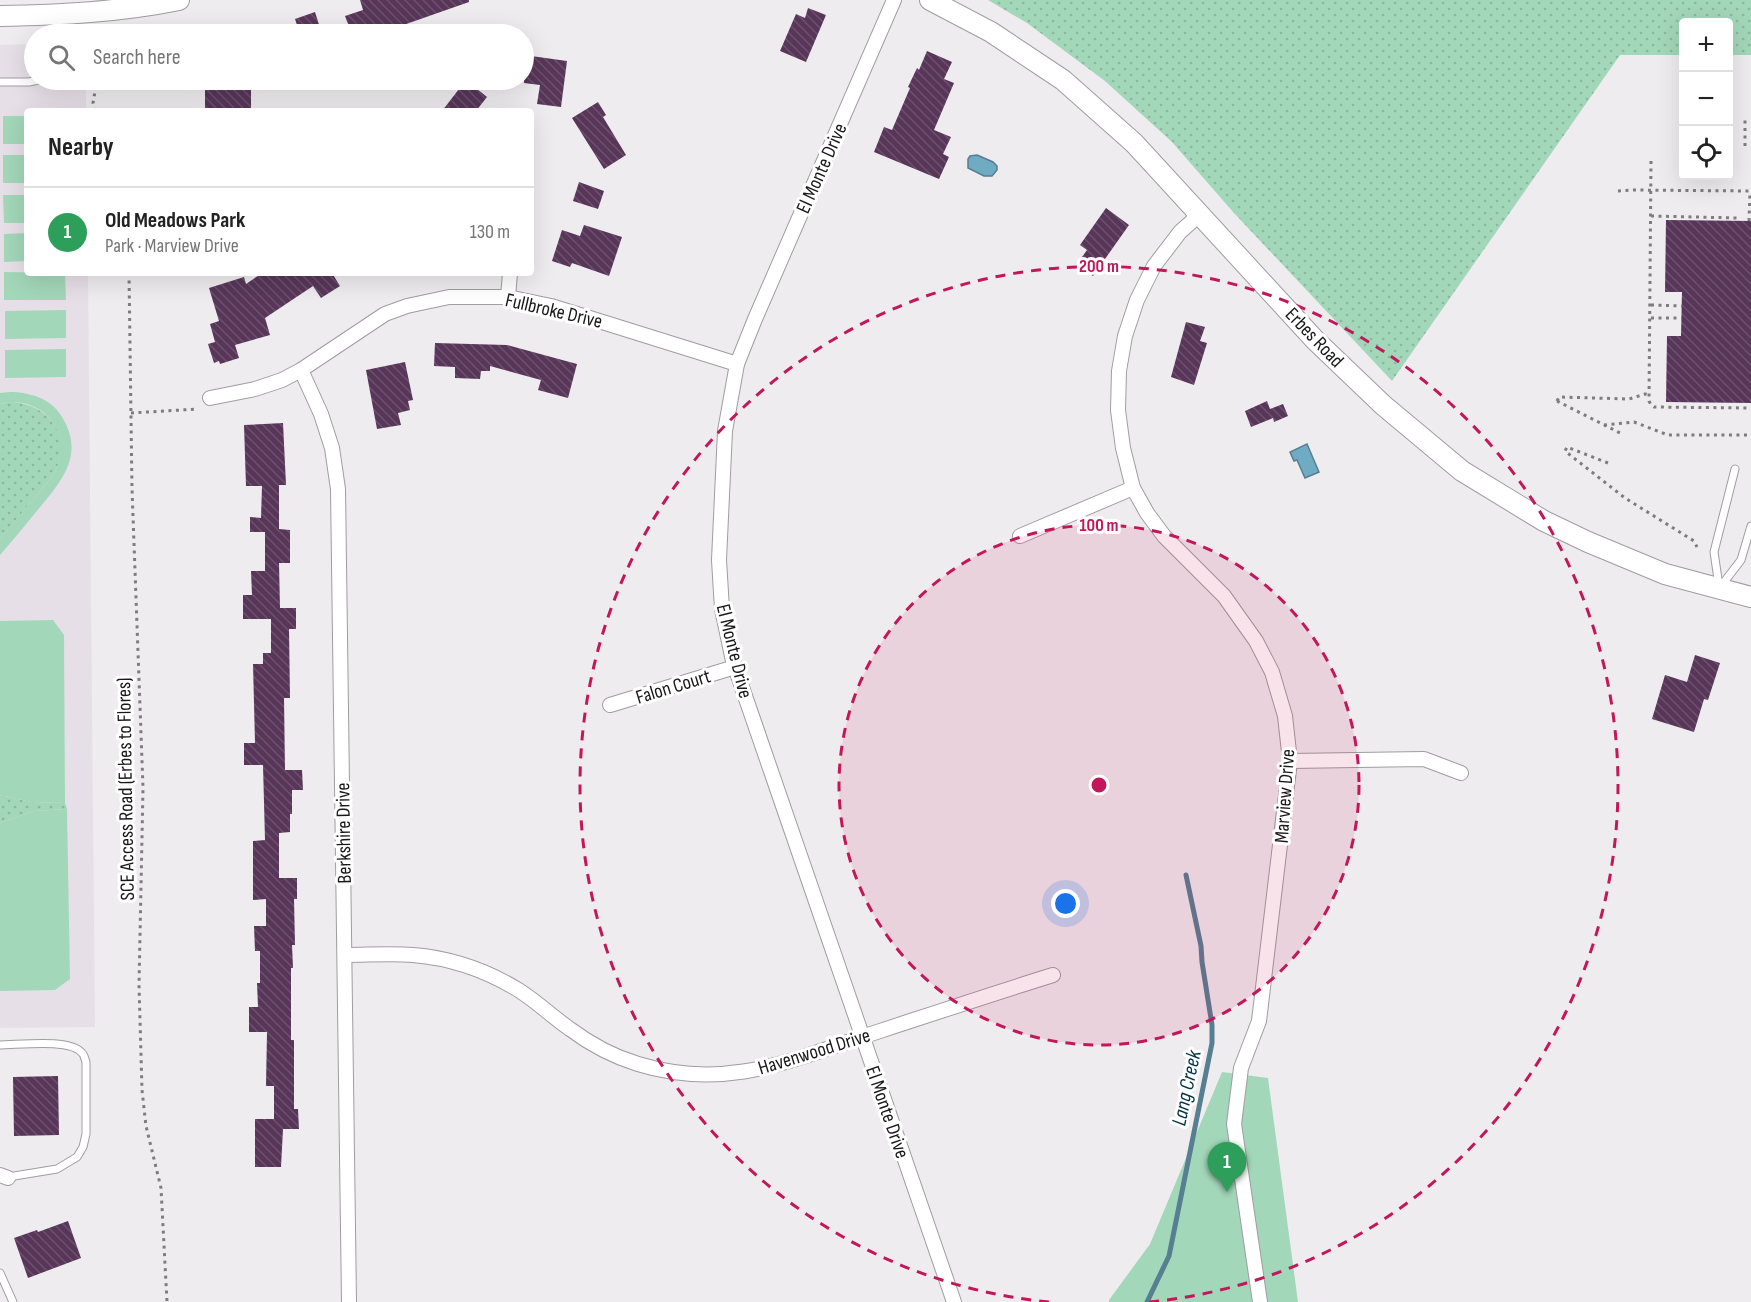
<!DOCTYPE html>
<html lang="en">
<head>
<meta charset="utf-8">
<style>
  :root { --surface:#fff; --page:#f6f6f6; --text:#222; --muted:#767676; --line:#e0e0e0; --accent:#7c3aed }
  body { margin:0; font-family:"Sofia Sans Condensed",sans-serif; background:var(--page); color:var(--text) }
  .controls { position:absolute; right:18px; top:18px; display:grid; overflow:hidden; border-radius:6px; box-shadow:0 6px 24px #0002 }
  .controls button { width:54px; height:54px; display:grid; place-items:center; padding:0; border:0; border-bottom:2px solid var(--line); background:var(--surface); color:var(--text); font:30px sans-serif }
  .you { position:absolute; left:1066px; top:904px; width:21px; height:21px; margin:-15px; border:4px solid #fff; border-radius:50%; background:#1a73e8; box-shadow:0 0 0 9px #1a73e833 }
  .badge { display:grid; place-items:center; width:39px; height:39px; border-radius:50%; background:var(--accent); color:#fff; font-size:20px; font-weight:700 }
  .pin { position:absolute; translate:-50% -50px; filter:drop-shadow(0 2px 3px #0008) }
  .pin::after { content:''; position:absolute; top:32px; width:21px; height:18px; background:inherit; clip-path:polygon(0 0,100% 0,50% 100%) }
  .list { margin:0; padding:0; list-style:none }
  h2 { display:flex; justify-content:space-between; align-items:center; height:78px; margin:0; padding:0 24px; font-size:26px }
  h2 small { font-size:20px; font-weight:400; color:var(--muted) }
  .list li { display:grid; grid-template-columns:39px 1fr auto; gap:18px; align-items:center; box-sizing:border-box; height:90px; padding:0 24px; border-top:2px solid var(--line) }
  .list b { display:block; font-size:22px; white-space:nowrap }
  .list p { margin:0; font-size:20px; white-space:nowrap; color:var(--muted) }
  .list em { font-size:20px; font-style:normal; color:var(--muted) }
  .icon { flex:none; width:33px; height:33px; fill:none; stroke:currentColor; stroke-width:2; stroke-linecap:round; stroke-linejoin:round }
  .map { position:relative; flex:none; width:1751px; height:1302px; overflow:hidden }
  .search { position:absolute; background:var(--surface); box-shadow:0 6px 24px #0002; left:24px; top:24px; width:510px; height:66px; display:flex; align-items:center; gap:15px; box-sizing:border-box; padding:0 21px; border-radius:33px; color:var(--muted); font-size:22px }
  .panel { position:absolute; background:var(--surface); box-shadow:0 6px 24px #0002; left:24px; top:108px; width:510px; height:168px; border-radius:6px }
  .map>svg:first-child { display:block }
  .built { fill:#e7dfe7 }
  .grass { fill:url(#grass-dots) }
  .green { fill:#a3d7b9 }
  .water { fill:#70abc4; stroke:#567f91; stroke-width:1.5 }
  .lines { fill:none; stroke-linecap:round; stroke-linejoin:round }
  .stream { stroke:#567f91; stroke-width:5 }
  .building { fill:url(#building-back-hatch) }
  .service-casing { stroke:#a09da0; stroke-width:9 }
  .minor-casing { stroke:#a09da0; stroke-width:16 }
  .secondary-casing { stroke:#a09da0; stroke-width:22 }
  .path { stroke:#7e7c7e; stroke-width:3; stroke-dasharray:3 4.5; stroke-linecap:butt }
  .service { stroke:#fff; stroke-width:7 }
  .minor { stroke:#fff; stroke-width:14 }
  .secondary { stroke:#fff; stroke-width:20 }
  .path-bridge { stroke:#7e7c7e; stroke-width:3; stroke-dasharray:3 4.5; stroke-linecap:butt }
  .ring { fill:none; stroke:#c2185b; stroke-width:3; stroke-dasharray:10 8 }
  .labels { text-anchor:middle; stroke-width:6; stroke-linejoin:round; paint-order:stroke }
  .street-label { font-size:20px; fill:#191819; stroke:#fff }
  .water-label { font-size:21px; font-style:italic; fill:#003547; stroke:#fff }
  .centre { fill:#c2185b; stroke:#fff; stroke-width:3 }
  .ring-label { font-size:18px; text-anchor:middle; font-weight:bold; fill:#c2185b; stroke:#fff; stroke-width:6; stroke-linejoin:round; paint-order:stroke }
</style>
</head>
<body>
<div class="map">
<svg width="1751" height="1302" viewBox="0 0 1751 1302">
  <defs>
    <pattern id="grass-dots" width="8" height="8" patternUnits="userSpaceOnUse" patternTransform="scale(1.5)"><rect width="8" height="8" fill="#a3d7b9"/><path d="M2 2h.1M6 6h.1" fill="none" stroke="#8cb89e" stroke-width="1.8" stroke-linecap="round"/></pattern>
    <pattern id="building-back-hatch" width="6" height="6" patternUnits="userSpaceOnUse" patternTransform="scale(1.5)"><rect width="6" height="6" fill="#583659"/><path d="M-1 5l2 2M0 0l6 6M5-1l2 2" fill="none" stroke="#6c506c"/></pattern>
  </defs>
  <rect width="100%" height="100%" fill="#efecef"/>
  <polygon class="built" points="34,44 34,80 86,80 86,111 27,111 27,273 88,273 95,1027 0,1028 0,45"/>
  <g class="grass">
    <polygon points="988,0 1751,0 1751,55 1729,55 1728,22 1684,22 1683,55 1620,55 1392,381 1234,213 1172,142 1105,81 1027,23"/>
    <path d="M11,402C52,404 76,442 51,478L0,539V404Z"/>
    <polygon points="0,795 31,802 65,803 67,809 34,811 0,823"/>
  </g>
  <g class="green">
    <rect x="3" y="116" width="24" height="28"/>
    <rect x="3" y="155" width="24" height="28"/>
    <polygon points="3,195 27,195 27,223 4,223"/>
    <polygon points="27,233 27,261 4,262 4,234"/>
    <polygon points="4,272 65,273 66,300 4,300"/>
    <polygon points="66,310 66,338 5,339 5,311"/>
    <polygon points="66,349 66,377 5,378 5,350"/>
    <path d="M10,392C30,392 52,399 62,417C86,456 60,483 36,512C24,527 12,541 0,555V539L51,478C78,439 45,393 0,404V393Z"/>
    <polygon points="53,620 64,635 65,803 31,802 0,795 0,621"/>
    <polygon points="67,809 70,979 55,990 0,991 0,823 34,811"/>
    <polygon points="1222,1072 1268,1078 1298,1302 1109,1302 1109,1300 1150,1244"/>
  </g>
  <g class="water">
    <polygon points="977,155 993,162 997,166 997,170 992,176 984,176 968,168 968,159 970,156"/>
    <polygon points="1307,444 1319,472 1305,478 1297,460 1294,461 1290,452"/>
  </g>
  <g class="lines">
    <polyline class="stream" points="1147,1302 1169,1256 1212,1043 1212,1025 1202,962 1201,946 1186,875"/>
  </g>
  <g class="building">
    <polygon points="360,0 469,0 469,2 392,29 394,34 352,34 345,16 363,10"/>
    <polygon points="808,8 826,15 806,62 780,51 796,14 805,18"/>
    <polygon points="315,12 322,34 300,34 295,19"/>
    <polygon points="927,51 952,62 944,79 954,83 934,130 951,137 943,154 949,157 939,179 874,152 884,127 892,130 910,88 908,87 917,68 919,70"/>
    <polygon points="524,55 567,61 561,107 537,104 540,85 524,83"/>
    <rect x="205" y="80" width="46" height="31"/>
    <polygon points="466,80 487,97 476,111 442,111"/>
    <polygon points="598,102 606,115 603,117 626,155 604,169 572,118"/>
    <polygon points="579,182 604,191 598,209 573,201"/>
    <polygon points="1106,208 1129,225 1093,276 1077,264 1087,250 1080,245"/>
    <polygon points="1666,220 1751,221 1751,403 1666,402 1667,336 1681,336 1682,292 1665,292"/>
    <polygon points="584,225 622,237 609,276 572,263 570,267 552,261 562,230 580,236"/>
    <polygon points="262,273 332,273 340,286 321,298 313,286 265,318 270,335 235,345 239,358 220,364 219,361 214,363 208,344 215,342 210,324 219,321 209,288 244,277 246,284"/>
    <polygon points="1186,322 1205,327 1200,341 1207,343 1194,385 1171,377"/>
    <polygon points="435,343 507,345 577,364 568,398 538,390 541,380 490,366 490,371 481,371 480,379 455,378 455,367 434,366"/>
    <polygon points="405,362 413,400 408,401 410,410 398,413 401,425 377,429 366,370"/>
    <polygon points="1267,401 1270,409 1283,404 1288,416 1274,422 1273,418 1251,427 1245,411"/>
    <polygon points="283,423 286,485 279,485 279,529 290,530 290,563 279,563 280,608 296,608 296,629 289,629 290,698 284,698 285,770 302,770 303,790 292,790 292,814 290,814 290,832 279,833 279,878 297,878 297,899 294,899 295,945 292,945 293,968 291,968 291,1040 294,1040 294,1109 298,1109 299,1129 283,1129 281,1167 255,1167 255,1119 274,1119 274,1086 266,1086 267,1032 249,1032 249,1007 258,1007 257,983 260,983 260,951 255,951 254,926 266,926 266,899 253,900 253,841 265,840 263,765 244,765 244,743 255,743 253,664 263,664 263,653 271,653 271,619 243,619 243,595 252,595 251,571 265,571 265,532 250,532 250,517 261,518 262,486 246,486 244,425"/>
    <polygon points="1695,655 1720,663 1708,700 1704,699 1694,732 1652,719 1665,675 1687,682"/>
    <polygon points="58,1076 59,1135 14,1136 13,1077"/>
    <polygon points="68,1221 81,1258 28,1278 14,1238 37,1230 38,1232"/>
  </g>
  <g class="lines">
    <defs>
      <g id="service">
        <polyline points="56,16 56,34"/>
        <polyline points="0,82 29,82 38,80"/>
        <polyline points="1719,586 1714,552 1735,469"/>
        <polyline points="1721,586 1741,560 1751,526"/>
        <path d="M0,1045C19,1045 70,1038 82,1053C84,1054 85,1060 86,1062V1134L83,1147L77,1157L57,1169L8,1177"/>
        <polyline points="0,1273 13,1302"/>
      </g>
      <g id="minor">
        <polyline points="894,0 755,319 737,364 725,431 719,560 722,609 733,661 954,1302"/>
        <polyline points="1199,215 1180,232 1154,266 1137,300 1125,336 1119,371 1118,410 1123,448 1133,488 1147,513 1164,536 1224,596 1256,641 1272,672 1285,716 1290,761 1259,1021 1241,1068 1234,1124 1260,1302"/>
        <polyline points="508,297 510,273"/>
        <polyline points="301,370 321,414 332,448 338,489 349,1302"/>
        <polyline points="210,398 255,389 282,380 301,370 385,314 407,306 449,297 508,297 551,306 737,364"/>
        <polyline points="1020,536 1133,488"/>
        <polyline points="610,705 735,667"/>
        <polyline points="1290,761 1424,759 1461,773"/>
        <path d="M345,955C367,955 391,953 413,955C450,958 488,971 520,991C537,1002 553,1017 570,1029C590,1044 615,1057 638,1064C729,1092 796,1058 880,1031C938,1012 995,993 1053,975"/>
        <polyline points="0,1175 8,1178"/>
      </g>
      <g id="secondary">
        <polyline points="930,0 991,32 1063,80 1134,143 1315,340 1383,405 1462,471 1544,521 1588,542 1665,574 1751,597"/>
        <path d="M0,16C61,15 120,12 179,0"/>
      </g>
    </defs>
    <use href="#service" class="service-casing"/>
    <use href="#minor" class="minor-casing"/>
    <use href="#secondary" class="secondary-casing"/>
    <g class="path">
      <polyline points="95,111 93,103 97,80"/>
      <polyline points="1745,146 1745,120"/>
      <polyline points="1651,161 1649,401 1651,405 1654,407 1751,408"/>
      <polyline points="1618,191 1633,190 1751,191"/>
      <polyline points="1651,216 1738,218"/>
      <polyline points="129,273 132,489 143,788 139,985 142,1090 146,1126 161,1188 167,1302"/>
      <polyline points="1651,305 1682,306"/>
      <polyline points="1651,318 1682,318"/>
      <polyline points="1557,401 1559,397 1629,399 1645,394 1650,395"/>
      <polyline points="1557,401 1622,434"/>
      <polyline points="131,413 198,409"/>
      <polyline points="1604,425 1634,422 1668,435 1751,435"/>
      <polyline points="1608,463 1567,447 1565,451 1625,498 1694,541 1697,547"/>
    </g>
    <use href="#service" class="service"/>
    <use href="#minor" class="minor"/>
    <use href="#secondary" class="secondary"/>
    <polyline class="path-bridge" points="1749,221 1750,191"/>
  </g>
  <circle cx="1099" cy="785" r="260" fill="#c2185b" fill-opacity=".12"/>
  <g class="ring">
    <circle cx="1099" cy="785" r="260"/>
    <path d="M1049 1302A519 519 0 1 1 1149 1302"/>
  </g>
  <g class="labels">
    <g class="street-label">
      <text transform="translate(821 168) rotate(-66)" y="7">El Monte Drive</text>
      <text transform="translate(554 310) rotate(13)" y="7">Fullbroke Drive</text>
      <text transform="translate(1315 337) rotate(46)" y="7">Erbes Road</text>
      <text transform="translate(735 651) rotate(76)" y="7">El Monte Drive</text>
      <text transform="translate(673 686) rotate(-17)" y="7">Falon Court</text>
      <text transform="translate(125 789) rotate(-91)" y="7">SCE Access Road (Erbes to Flores)</text>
      <text transform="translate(1284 796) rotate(-86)" y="7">Marview Drive</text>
      <text transform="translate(343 833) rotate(-91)" y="7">Berkshire Drive</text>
      <text transform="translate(814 1051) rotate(-17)" y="7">Havenwood Drive</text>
      <text transform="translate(888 1112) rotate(71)" y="7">El Monte Drive</text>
    </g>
    <g class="water-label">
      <text transform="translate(1186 1088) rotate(-78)" y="7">Lang Creek</text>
    </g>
  </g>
  <circle cx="1099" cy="785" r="9" class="centre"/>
  <g class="ring-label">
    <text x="1099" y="272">200 m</text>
    <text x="1099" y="531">100 m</text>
  </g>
</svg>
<div class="controls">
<button>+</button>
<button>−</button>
<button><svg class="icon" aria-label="locate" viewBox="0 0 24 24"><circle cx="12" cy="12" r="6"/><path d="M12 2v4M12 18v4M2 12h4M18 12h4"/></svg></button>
</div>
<div class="you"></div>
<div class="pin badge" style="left:1227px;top:1192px;background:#2e9e5b">1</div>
<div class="search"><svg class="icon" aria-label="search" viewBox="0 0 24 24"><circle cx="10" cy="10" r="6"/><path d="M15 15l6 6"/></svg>Search here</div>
<section class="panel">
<h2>Nearby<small></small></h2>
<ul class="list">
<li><span class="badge" style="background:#2e9e5b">1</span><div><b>Old Meadows Park</b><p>Park · Marview Drive</p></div><em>130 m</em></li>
</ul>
</section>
</div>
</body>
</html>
